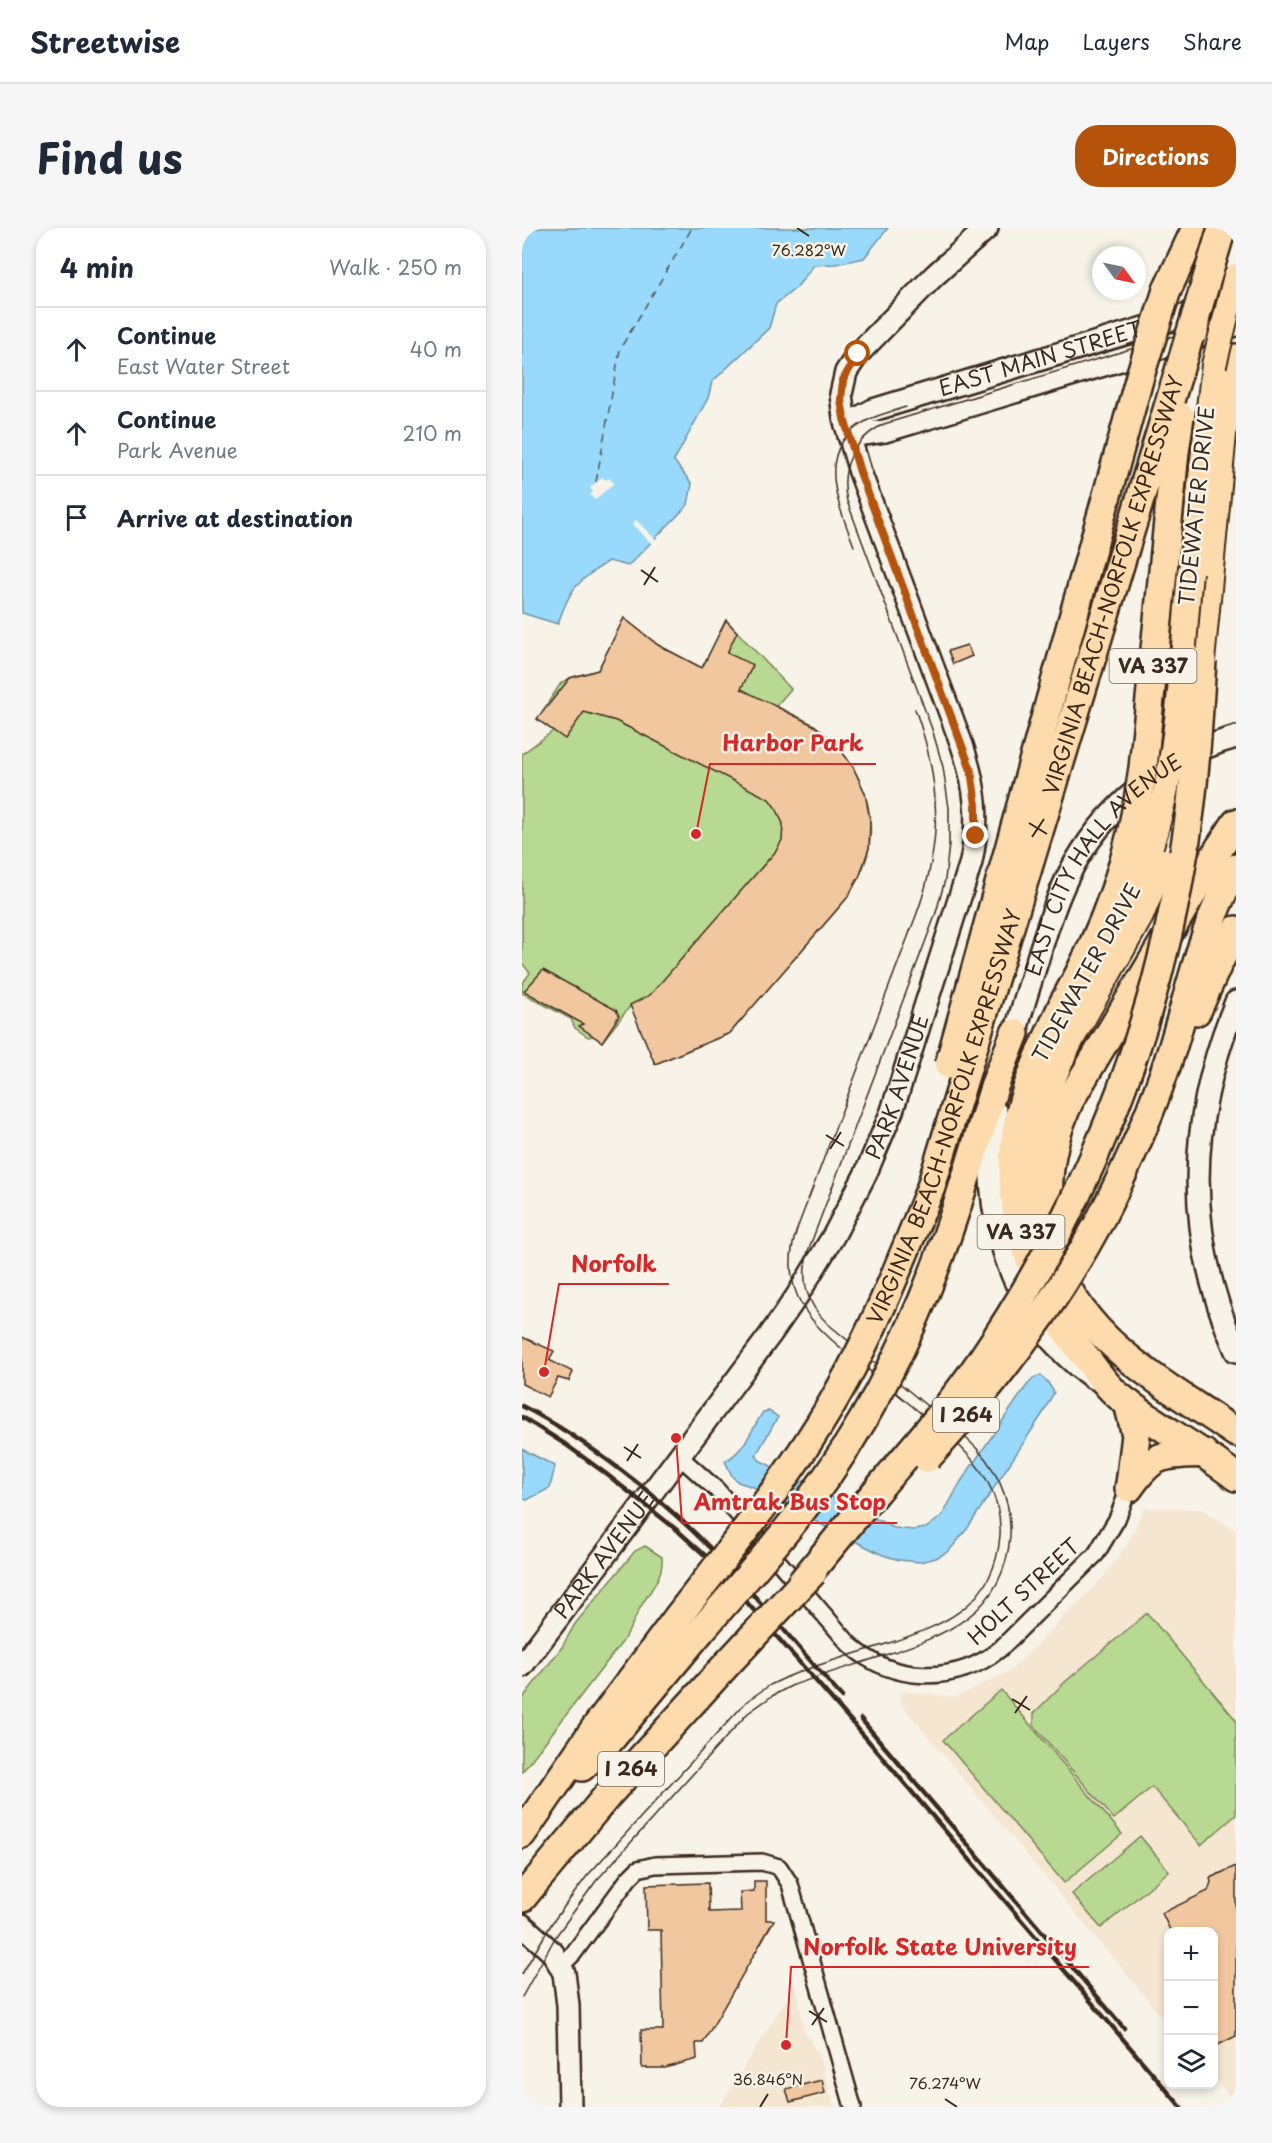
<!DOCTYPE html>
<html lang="en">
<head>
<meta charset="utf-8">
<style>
  :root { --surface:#fff; --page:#f6f6f7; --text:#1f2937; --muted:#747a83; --line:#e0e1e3; --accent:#b45309 }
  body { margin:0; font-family:"Playpen Sans",sans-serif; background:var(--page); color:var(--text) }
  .controls { position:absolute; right:18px; bottom:18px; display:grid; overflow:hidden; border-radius:12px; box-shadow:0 3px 9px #0003 }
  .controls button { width:54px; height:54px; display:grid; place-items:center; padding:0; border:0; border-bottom:2px solid var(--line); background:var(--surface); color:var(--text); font:30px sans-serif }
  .compass { position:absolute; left:570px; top:18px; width:54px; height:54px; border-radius:50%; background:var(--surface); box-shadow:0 3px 9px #0003; rotate:123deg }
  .stop { position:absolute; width:18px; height:18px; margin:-14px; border:4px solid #b45309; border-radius:50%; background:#fff }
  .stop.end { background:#b45309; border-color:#fff; box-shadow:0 2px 6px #0008 }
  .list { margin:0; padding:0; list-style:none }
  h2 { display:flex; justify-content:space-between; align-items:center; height:78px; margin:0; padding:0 24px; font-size:26px }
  h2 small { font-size:20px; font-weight:400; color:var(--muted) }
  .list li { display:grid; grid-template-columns:39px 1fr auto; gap:18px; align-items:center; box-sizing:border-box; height:84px; padding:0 24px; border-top:2px solid var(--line) }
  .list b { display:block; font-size:22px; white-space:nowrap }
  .list p { margin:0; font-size:20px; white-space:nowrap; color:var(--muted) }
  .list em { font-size:20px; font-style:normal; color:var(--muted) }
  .icon { flex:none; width:33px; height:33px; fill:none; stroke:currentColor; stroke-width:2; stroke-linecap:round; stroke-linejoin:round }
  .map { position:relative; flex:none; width:714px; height:1879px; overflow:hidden; border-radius:24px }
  header { display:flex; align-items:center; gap:36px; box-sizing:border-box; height:84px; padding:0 30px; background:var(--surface); border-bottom:2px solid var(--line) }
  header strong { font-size:28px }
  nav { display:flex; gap:33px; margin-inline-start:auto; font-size:21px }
  .intro { display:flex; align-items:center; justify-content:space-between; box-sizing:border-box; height:144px; padding:0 36px }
  h1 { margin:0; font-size:42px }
  .button { padding:15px 27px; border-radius:24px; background:var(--accent); color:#fff; font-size:21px; font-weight:700 }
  main { display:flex; gap:36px; padding:0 36px }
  aside { flex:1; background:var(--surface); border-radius:24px; box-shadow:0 3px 9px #0003 }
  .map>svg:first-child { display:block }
  .built { fill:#f5e6d2 }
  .green { fill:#b8d992; stroke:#7a8258; stroke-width:1.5 }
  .water { fill:#99d9fb; stroke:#7393a3; stroke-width:1.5 }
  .pier { fill:#f7f3e8 }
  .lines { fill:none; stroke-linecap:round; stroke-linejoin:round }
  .ferry { stroke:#525655; stroke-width:1.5; stroke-dasharray:8 6; stroke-linecap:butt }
  .building { fill:#f1c7a0; stroke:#3b2a1e; stroke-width:1.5 }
  .street-casing { stroke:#3b2a1e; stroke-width:20 }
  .secondary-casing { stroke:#3b2a1e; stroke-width:26 }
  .primary-casing { stroke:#3b2a1e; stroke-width:28 }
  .highway-casing { stroke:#3b2a1e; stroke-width:32 }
  .street { stroke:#f7f3e8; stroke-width:15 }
  .secondary { stroke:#f7f3e8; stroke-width:21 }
  .primary { stroke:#fedbac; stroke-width:24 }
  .highway { stroke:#fedbac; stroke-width:27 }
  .tram { stroke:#3b2a1e; stroke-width:1.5 }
  .rail { stroke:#3b2a1e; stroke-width:4.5 }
  .primary-bridge-casing { stroke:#3b2a1e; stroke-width:28; stroke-linecap:butt }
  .highway-bridge-casing { stroke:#3b2a1e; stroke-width:32; stroke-linecap:butt }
  .primary-bridge { stroke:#fedbac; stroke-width:24 }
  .highway-bridge { stroke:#fedbac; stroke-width:27 }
  .route { stroke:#b45309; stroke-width:8 }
  .ticks { fill:none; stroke:#3b2a1e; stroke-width:2 }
  .labels { text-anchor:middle; stroke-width:5; stroke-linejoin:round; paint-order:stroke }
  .shield { fill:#f7f3e8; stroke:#73665b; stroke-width:1.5 }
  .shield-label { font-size:20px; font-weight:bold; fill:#3b2a1e }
  .street-label { font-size:21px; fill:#3b2a1e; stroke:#f7f3e8 }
  .ticks-label { font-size:15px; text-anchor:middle; fill:#3b2a1e; stroke:#f7f3e8; stroke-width:5; stroke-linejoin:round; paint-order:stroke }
  .leader { fill:none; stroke:#d62828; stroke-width:2 }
  .callout-dot { fill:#d62828; stroke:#f7f3e8; stroke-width:2 }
  .callout-label { font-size:22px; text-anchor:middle; font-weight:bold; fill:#d62828; stroke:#f7f3e8; stroke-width:5; stroke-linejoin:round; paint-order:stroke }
</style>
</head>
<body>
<header>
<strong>Streetwise</strong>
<nav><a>Map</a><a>Layers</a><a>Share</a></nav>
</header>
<div class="intro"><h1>Find us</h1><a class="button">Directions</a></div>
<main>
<aside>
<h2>4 min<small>Walk · 250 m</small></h2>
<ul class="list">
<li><svg class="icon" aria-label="ahead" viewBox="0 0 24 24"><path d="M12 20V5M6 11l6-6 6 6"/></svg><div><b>Continue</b><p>East Water Street</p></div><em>40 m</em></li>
<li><svg class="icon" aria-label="ahead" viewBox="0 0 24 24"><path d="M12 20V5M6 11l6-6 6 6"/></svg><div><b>Continue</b><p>Park Avenue</p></div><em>210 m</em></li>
<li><svg class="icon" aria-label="arrive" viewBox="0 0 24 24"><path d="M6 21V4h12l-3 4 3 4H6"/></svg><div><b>Arrive at destination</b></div></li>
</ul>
</aside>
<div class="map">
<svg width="714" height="1879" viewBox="0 0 714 1879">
  <rect width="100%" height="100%" fill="#f7f3e8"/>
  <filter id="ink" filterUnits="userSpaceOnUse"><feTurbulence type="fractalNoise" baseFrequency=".0167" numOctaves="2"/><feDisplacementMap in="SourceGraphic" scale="12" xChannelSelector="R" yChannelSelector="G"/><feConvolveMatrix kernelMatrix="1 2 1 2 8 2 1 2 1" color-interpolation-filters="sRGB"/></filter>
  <g filter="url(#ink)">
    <g class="built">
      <polygon points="622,1280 679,1281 714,1303 714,1876 692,1849 692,1704 646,1704 646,1796 379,1476 379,1463 434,1469 488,1443 579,1352 605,1317"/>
      <polygon points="274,1756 282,1802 299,1832 312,1879 197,1879"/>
    </g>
    <g class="green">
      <path d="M102,390L136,417L180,440L204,392L269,461L254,478C267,485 283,491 295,499C331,527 355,573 347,620C344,638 334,655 325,670L208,805L133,836L109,777L80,814L71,808L66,809L53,800L49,791L0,765V756L8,745L0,735V526L31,503L15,491L39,455L48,450L76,442Z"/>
      <path d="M123,1318L140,1329C142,1351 125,1365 116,1384C111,1394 107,1404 101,1413L0,1544V1471L40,1419L53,1396L113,1323Z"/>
      <polygon points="625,1385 714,1492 714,1587 679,1617 630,1559 592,1591 512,1498 512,1485 543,1454"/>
      <polygon points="479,1462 600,1606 542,1655 421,1512"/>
      <polygon points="618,1608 647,1643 579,1700 550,1666"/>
    </g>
    <g class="water">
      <path d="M0,0H366L342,30L314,36L292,37L275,59L254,76L247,100L190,154L186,170L152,233L170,256L166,277L106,338L87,333C55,354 48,359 36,396L0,385Z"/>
      <path d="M518,1147L525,1153L532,1164L521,1185L445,1301L427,1323L414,1330L398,1334L377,1332L361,1327L296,1295L240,1262L216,1254L210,1248L203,1233C222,1224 230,1201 241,1184L247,1183L256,1189L234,1227L237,1232L372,1300L391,1302L404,1300L420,1288L438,1255L503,1160L511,1150Z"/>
      <polygon points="0,1221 33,1238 28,1260 5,1272 0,1271"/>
    </g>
    <g class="pier">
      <polygon points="80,249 84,252 87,250 92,255 73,272 68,267 71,264 68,260"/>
      <polygon points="114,292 135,313 131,317 110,296"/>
    </g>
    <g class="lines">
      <polyline class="ferry" points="74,254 98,121 170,0"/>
    </g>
    <g class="building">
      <polygon points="102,390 136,417 180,440 204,392 215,404 205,425 231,437 219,461 293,498 315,517 331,539 343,565 348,592 347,620 338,647 325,670 208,805 133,836 108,777 128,767 254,623 260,612 261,596 255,582 247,571 94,493 62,484 43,511 15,491 48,450 76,442"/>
      <polygon points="445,417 450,428 431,436 426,423"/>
      <polygon points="21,742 94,782 97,788 80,814 57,798 61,796 2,763"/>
      <polygon points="0,1109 32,1123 27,1132 51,1144 47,1153 36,1150 26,1169 0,1156"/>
      <polygon points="714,1638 714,1808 692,1819 692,1704 649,1704 640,1685 686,1663 689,1654 688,1650"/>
      <polygon points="232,1653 244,1653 244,1692 252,1692 181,1815 174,1815 175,1831 143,1840 120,1840 119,1802 141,1802 139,1702 125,1702 124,1657 186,1655 187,1684 219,1683 218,1664 232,1663"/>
      <polygon points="300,1852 303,1865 268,1874 264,1861"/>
    </g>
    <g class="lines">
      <defs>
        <g id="street">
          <path d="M157,1228L195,1262L328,1417C370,1455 434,1457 478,1421L574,1326L595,1291L607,1260"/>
          <polyline points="39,1738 51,1726 107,1650 116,1641 133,1637 240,1634 257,1639 268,1656 331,1879"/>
        </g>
        <g id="secondary">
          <path id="s1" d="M324,197L351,182L714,72"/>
          <polyline points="327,208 363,203 714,97"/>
          <path d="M714,774C665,893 662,1005 714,1123"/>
          <path id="s2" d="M490,818C496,793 504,768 512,743C522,711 531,679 546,648C579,582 642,529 714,509"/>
          <path d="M474,884C455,979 488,1092 571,1150"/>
          <path id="s3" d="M0,1438L248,1107L275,1068L312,1007L344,945L370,883L449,634C458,590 454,559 440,517L338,244L322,190L319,166L324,144L336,126L412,48L465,0"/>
          <polyline points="0,1697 31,1725 42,1745 46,1777 48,1879"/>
        </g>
        <g id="primary">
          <polyline points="668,344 692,137"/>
          <polyline points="680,433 702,206 714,129"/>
          <path d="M519,999C499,919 523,857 562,789"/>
        </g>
        <g id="highway">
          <polyline points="645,62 674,0"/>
          <polyline points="714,130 714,132"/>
          <path d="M714,595L698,619L548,872C530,910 523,949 528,991C530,1007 531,1026 536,1040C567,1119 649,1159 714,1205"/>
          <path d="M541,776C523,816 503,855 495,899C479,983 513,1066 565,1131C575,1144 585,1159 598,1169C634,1198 677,1220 714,1249"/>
          <polyline points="675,783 696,736 714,702"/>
          <polyline points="435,978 473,856 493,805"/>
          <path d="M577,994C606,938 631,881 650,821C669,760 681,696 714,640"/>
          <polyline points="606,1175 614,1207 608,1256"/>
          <path d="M607,1260C633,1223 640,1228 682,1225"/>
          <polyline points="60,1539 89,1511 176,1406"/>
          <polyline points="0,1606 73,1500 155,1390"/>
          <polyline points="0,1670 85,1568 206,1435"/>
        </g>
      </defs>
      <use href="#street" class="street-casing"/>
      <use href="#secondary" class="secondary-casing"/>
      <use href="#primary" class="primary-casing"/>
      <use href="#highway" class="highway-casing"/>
      <use href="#street" class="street"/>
      <use href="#secondary" class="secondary"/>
      <use href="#primary" class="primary"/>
      <use href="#highway" class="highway"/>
      <g class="tram">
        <path d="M332,318C315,273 290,219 348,191C359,186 372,183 384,179"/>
        <path d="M0,1746L30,1695L65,1648L225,1473L248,1457L265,1449C296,1436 329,1427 361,1417C420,1398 473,1379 478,1307C480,1265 457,1235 428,1209C401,1187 375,1166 349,1144C300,1105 251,1072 275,1001L395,685C421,614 419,552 393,481"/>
        <path d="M0,1769L34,1708L74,1653L226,1485L250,1468L269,1458C299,1447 330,1438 360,1428C424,1407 482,1386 488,1308C490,1270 473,1236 445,1211L306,1096C284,1075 278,1053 286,1023L413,688L423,652L427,616V580L421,539L410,501L325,273C317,240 332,211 362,196L714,89"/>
      </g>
      <g class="rail">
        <path d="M0,1178C64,1211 142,1272 192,1324C237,1370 277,1421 320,1469"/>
        <polyline points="0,1189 43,1216 83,1245 155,1302 186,1330 343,1509 659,1879"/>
        <polyline points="339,1491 602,1800"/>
      </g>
      <defs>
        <g id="primary-bridge">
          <polyline points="692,137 714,48"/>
          <path d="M574,734C599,692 621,648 634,601C658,518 660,430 668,344"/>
          <polyline points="562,789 619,688 641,633"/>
        </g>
        <g id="highway-bridge">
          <polyline points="672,103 674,87 700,0"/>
          <path d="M541,776C584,700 610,626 621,540L653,224L658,188"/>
          <polyline points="427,837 618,148 645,62"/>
          <path d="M405,1230C472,1157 530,1081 577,994"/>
          <path d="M279,1355C303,1326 327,1296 351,1267C388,1223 426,1181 458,1134C564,979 634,803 663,618C673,557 676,495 680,433"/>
          <path id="s4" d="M155,1390C212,1316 272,1244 317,1163C354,1098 381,1028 409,959L674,87"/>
          <path d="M176,1406C214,1362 253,1319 287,1273C354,1184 401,1084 435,978"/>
          <polyline points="206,1435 291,1344"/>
        </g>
      </defs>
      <use href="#primary-bridge" class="primary-bridge-casing"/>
      <use href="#highway-bridge" class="highway-bridge-casing"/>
      <use href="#primary-bridge" class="primary-bridge"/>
      <use href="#highway-bridge" class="highway-bridge"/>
    </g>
  </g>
  <g class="lines" filter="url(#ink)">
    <polyline class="route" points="336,126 321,152 319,172 322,190 338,244 449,542 454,577 454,608"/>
  </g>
  <path class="ticks" d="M275,0L287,8M119,342L136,354M122,357L133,339M507,595L525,606M510,609L522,591M304,907L322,918M308,921L319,904M102,1219L119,1230M105,1233L116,1216M490,1471L508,1482M493,1485L505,1468M287,1783L305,1794M290,1797L302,1780M423,1871L435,1879M238,1879L246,1866"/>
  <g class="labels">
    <g class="shield">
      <rect x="587.5" y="421" width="87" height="34" rx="4.5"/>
      <rect x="455.5" y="987" width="87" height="34" rx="4.5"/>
      <rect x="411" y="1170" width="66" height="34" rx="4.5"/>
      <rect x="76" y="1524" width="66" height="34" rx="4.5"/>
    </g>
    <g class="shield-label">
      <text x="631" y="445">VA 337</text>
      <text x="499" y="1011">VA 337</text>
      <text x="444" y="1194">I 264</text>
      <text x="109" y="1548">I 264</text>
    </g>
    <g class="street-label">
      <text dy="7" stroke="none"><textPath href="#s1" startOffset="206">EAST MAIN STREET</textPath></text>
      <text transform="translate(675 278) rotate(-84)" y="7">TIDEWATER DRIVE</text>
      <text dy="7" stroke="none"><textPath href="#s4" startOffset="1132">VIRGINIA BEACH-NORFOLK EXPRESSWAY</textPath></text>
      <text dy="7" stroke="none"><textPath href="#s2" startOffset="208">EAST CITY HALL AVENUE</textPath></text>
      <text transform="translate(565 745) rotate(-61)" y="7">TIDEWATER DRIVE</text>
      <text dy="7" stroke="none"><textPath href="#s3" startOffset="694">PARK AVENUE</textPath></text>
      <text dy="7" stroke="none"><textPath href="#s4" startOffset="574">VIRGINIA BEACH-NORFOLK EXPRESSWAY</textPath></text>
      <text dy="7" stroke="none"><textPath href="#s3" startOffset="138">PARK AVENUE</textPath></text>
      <text transform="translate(502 1364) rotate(-43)" y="7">HOLT STREET</text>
    </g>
  </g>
  <g class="ticks-label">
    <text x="287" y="28">76.282°W</text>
    <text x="246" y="1857">36.846°N</text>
    <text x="423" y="1861">76.274°W</text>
  </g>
  <path class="leader" d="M174 606L188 536H354M22 1144L37 1056H147M154 1210L160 1295H375M264 1817L269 1739H567"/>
  <g class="callout-dot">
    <circle cx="174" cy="606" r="6"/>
    <circle cx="22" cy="1144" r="6"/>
    <circle cx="154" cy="1210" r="6"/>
    <circle cx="264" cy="1817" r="6"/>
  </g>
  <g class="callout-label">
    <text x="271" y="523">Harbor Park</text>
    <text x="92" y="1044">Norfolk</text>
    <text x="268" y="1282">Amtrak Bus Stop</text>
    <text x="418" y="1727">Norfolk State University</text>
  </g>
</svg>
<div class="controls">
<button>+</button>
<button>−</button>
<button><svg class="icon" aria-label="layers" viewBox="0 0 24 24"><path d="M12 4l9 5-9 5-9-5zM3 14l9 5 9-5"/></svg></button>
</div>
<svg class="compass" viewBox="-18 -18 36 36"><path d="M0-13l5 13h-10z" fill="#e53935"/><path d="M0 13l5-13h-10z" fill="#747a83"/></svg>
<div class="stop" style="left:336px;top:126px"></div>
<div class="stop end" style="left:454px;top:608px"></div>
</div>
</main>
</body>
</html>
